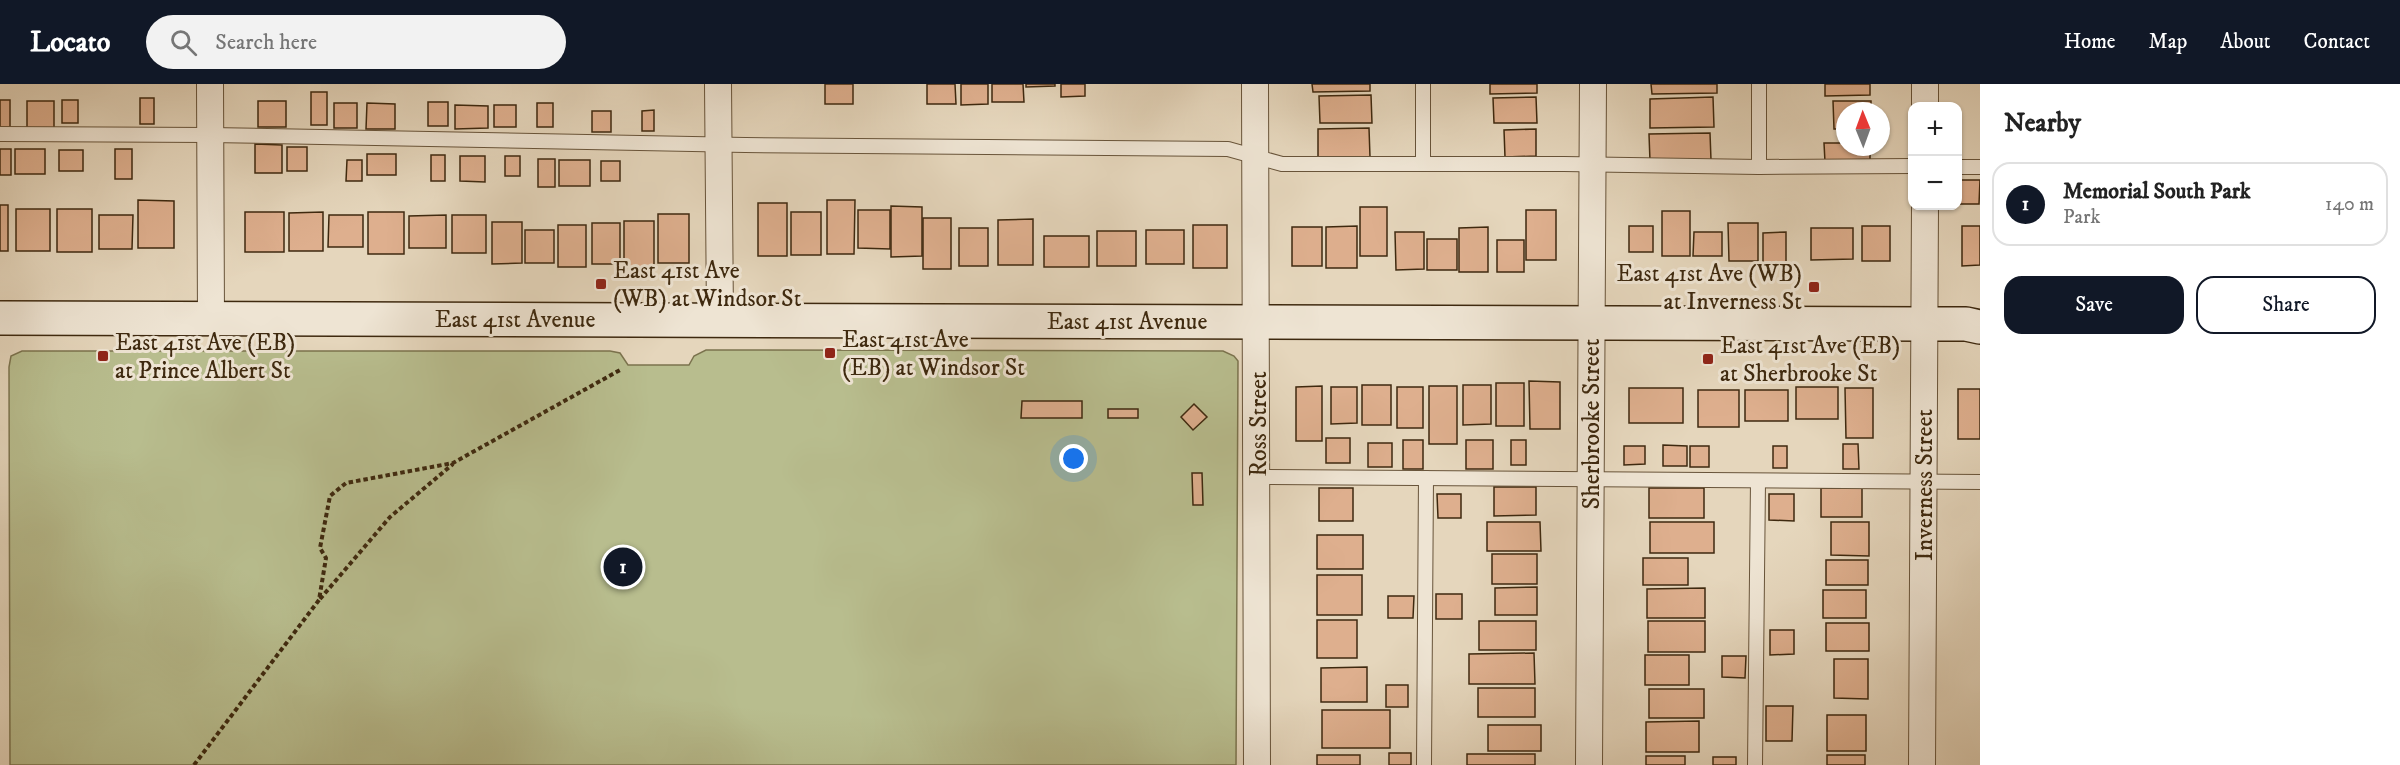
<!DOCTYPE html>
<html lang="en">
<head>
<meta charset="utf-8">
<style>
  :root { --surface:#fff; --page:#f2f2f2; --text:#222; --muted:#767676; --line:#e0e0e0; --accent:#111827 }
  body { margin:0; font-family:"IM FELL DW Pica",serif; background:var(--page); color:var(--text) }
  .controls { position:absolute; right:18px; top:18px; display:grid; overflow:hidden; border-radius:12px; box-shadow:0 2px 4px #0004 }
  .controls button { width:54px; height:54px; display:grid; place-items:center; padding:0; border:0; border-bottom:2px solid var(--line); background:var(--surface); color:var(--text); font:30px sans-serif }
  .compass { position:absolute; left:1836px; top:18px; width:54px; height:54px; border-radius:50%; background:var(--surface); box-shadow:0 2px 4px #0004; rotate:359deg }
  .you { position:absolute; left:1074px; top:375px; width:21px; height:21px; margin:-15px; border:4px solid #fff; border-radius:50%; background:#1a73e8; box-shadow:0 0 0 9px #1a73e833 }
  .badge { display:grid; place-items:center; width:39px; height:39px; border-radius:50%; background:var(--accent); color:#fff; font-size:20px; font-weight:700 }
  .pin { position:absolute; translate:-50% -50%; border:3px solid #fff; box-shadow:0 2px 6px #0006 }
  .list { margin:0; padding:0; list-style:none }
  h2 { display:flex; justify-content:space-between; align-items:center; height:78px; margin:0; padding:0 24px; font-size:26px }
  h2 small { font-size:20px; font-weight:400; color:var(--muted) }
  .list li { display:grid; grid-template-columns:39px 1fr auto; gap:18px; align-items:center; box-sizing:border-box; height:84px; margin:0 12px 12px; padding:0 12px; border:2px solid var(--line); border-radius:18px }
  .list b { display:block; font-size:22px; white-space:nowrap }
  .list p { margin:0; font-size:20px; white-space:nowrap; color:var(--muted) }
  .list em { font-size:20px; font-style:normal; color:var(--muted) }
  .actions { display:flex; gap:12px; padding:18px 24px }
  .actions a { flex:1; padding:14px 0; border:2px solid var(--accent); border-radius:18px; text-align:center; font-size:21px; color:var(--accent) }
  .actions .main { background:var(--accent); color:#fff }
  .icon { flex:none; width:33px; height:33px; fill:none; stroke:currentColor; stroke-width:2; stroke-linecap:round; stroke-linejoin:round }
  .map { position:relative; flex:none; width:1980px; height:681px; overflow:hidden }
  header { display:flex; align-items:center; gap:36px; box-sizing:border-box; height:84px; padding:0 30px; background:var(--accent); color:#fff }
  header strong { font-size:28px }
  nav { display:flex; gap:33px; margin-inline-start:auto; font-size:21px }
  .search { width:420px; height:54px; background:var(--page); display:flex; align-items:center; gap:15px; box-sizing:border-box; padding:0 21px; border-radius:33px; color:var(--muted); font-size:22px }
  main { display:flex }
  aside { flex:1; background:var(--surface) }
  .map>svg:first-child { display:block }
  .green { fill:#b8bd8e; stroke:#7b734e; stroke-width:1.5 }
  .building { fill:#deaf8e; stroke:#3e290f; stroke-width:1.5 }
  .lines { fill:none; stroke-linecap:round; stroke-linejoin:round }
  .service-casing { stroke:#68543a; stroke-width:16 }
  .minor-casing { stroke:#68543a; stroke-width:28 }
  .secondary-casing { stroke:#3e290f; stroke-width:36 }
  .path { stroke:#3e290f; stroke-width:4; stroke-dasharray:4.5 3; stroke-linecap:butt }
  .service { stroke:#eee4d3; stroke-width:14 }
  .minor { stroke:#eee4d3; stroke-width:26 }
  .secondary { stroke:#eee4d3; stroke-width:33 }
  .poi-dot { fill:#8f2418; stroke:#eee4d3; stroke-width:2 }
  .labels { text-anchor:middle; stroke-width:6; stroke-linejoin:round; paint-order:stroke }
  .poi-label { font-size:24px; fill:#3e290f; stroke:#eee4d3; text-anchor:start }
  .street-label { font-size:24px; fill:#3e290f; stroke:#eee4d3 }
</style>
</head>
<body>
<header>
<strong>Locato</strong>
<div class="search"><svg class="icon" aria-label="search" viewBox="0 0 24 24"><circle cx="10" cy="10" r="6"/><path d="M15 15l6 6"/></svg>Search here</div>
<nav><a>Home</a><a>Map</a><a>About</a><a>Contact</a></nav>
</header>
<main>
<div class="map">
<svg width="1980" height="681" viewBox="0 0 1980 681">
  <rect width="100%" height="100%" fill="#e5d6bc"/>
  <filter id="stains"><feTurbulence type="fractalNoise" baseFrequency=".00333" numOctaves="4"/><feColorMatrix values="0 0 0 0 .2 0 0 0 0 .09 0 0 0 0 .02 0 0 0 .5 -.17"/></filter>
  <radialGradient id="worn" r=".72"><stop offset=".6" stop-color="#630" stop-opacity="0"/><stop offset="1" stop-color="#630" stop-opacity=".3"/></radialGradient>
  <polygon class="green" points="706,266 1223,267 1234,272 1238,277 1236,681 10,681 9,283 11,272 22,267 610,267 620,269 628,281 689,281 694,272"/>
  <g class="building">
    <rect x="825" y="0" width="28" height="20"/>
    <polygon points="927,0 955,0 956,20 927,20"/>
    <polygon points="961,0 988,0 988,20 961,21"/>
    <polygon points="992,0 1023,0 1024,18 992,18"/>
    <polygon points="1026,0 1055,0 1055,2 1026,3"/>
    <polygon points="1061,0 1085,0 1085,12 1061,13"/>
    <polygon points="1312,0 1370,0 1370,7 1313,8"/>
    <polygon points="1490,0 1537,0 1537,9 1490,10"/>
    <polygon points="1651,0 1717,0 1717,9 1652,10"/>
    <polygon points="1825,0 1870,0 1870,11 1825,12"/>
    <rect x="311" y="8" width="16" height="33"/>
    <polygon points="1371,11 1372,39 1320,39 1319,12"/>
    <polygon points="1536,13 1537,39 1494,39 1493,14"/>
    <polygon points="1713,13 1714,43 1650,44 1650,15"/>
    <rect x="140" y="14" width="14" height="26"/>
    <rect x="0" y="16" width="10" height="28"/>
    <rect x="62" y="16" width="16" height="23"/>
    <polygon points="27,17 54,17 54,45 27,44"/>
    <rect x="258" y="17" width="28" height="26"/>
    <polygon points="1833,17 1871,17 1871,27 1845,27 1845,45 1834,45"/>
    <rect x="428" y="18" width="20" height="24"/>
    <rect x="334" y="19" width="23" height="25"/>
    <polygon points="367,19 395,20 395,45 366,45"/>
    <rect x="537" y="19" width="16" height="24"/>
    <polygon points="455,21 488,22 488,44 455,45"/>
    <rect x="494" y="21" width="22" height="22"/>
    <polygon points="654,26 654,47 642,47 642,27"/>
    <rect x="592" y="27" width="19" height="21"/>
    <polygon points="1369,44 1370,73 1318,74 1318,45"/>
    <polygon points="1536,45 1536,72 1505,73 1504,46"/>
    <polygon points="1710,49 1711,76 1650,77 1649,50"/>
    <polygon points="1824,59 1845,59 1845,63 1870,63 1870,77 1825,78"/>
    <polygon points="255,60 282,61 282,89 255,89"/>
    <rect x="287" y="63" width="20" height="24"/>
    <rect x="0" y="65" width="11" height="26"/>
    <rect x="15" y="65" width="30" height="25"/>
    <rect x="115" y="65" width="17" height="30"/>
    <rect x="59" y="66" width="24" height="21"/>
    <rect x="367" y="70" width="29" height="21"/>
    <rect x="431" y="71" width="14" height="26"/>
    <polygon points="460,72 485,72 485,98 460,97"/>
    <rect x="505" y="72" width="15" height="20"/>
    <rect x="538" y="75" width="17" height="28"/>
    <polygon points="347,76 362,76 362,97 346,97"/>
    <rect x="559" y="76" width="31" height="26"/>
    <rect x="601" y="77" width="19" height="20"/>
    <polygon points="1959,96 1980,96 1979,120 1959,120"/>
    <polygon points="138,116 174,117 174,164 138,164"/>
    <polygon points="827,116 855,116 854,170 827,170"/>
    <rect x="758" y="119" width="29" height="53"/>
    <rect x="0" y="121" width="8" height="46"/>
    <polygon points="891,122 922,123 922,172 891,173"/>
    <rect x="1360" y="123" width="27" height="49"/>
    <rect x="16" y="125" width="34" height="42"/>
    <rect x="57" y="125" width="35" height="43"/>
    <polygon points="858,126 890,126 890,165 858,164"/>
    <rect x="1526" y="126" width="30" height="50"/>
    <rect x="1662" y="127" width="28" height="45"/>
    <rect x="245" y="128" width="39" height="40"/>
    <polygon points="323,128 323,167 289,167 289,129"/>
    <rect x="368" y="128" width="36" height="42"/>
    <rect x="791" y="128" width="30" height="43"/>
    <rect x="658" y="130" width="31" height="49"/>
    <polygon points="99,131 133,131 132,165 99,165"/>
    <polygon points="329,131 363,131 363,163 328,163"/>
    <polygon points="446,131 446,164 409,164 409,132"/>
    <rect x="452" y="131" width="34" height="38"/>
    <rect x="923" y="134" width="28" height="51"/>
    <polygon points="1033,135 1033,181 998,181 998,136"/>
    <polygon points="624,137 654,137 654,183 624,184"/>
    <polygon points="492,138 522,138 522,179 492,180"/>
    <rect x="592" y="139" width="28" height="41"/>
    <polygon points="1728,139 1758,139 1758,177 1729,177"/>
    <rect x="558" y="141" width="28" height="42"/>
    <rect x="1193" y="141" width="34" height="43"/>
    <polygon points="1357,142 1357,184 1326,184 1326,143"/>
    <rect x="1629" y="142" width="24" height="26"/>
    <rect x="1862" y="142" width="28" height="35"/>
    <polygon points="1962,142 1980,142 1980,181 1962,182"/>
    <rect x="1292" y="143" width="30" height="39"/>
    <polygon points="1488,143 1488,188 1459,188 1459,144"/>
    <rect x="959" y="144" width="29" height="38"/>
    <polygon points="1811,144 1853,144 1853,175 1811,176"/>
    <rect x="525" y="146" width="29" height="33"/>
    <rect x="1146" y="146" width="38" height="34"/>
    <rect x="1097" y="147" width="39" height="35"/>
    <polygon points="1395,148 1424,148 1424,185 1396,186"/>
    <polygon points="1694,148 1722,148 1722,172 1693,172"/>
    <polygon points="1786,148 1786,179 1763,179 1763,149"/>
    <rect x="1044" y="152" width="45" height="31"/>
    <rect x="1427" y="155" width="30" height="31"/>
    <rect x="1497" y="156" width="27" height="32"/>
    <polygon points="1529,297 1560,298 1560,345 1530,345"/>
    <rect x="1496" y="299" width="28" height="43"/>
    <rect x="1362" y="301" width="29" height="40"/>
    <polygon points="1463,301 1491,301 1491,340 1463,341"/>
    <polygon points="1322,302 1322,357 1296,357 1296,303"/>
    <rect x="1429" y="302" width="28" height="58"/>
    <polygon points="1331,303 1357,303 1357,339 1331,340"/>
    <rect x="1397" y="303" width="26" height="41"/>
    <rect x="1796" y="303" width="42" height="32"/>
    <rect x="1629" y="304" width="54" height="35"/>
    <polygon points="1845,304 1873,304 1873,354 1846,354"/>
    <rect x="1958" y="305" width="22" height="50"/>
    <rect x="1698" y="306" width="41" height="37"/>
    <rect x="1745" y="306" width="43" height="31"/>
    <polygon points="1022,317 1082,317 1082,334 1021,334"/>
    <polygon points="1194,320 1207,333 1193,346 1181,333"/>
    <rect x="1108" y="325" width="30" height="9"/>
    <rect x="1326" y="354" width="24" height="25"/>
    <rect x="1403" y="356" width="20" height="29"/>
    <rect x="1466" y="356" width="27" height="29"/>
    <rect x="1511" y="356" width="15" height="25"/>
    <rect x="1368" y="359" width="24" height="24"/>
    <polygon points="1843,360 1858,360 1859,385 1843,385"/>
    <polygon points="1663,361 1687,362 1687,382 1663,382"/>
    <polygon points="1624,362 1645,362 1645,380 1624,381"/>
    <rect x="1690" y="362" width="19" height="21"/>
    <rect x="1773" y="362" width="14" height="22"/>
    <polygon points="1192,389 1202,389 1203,421 1193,421"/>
    <polygon points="1494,403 1536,403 1536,431 1494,432"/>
    <rect x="1319" y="404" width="34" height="33"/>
    <rect x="1649" y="404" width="55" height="30"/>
    <rect x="1821" y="404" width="41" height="29"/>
    <polygon points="1437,410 1461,410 1461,434 1438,434"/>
    <polygon points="1769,410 1794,410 1794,437 1769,436"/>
    <polygon points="1487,438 1540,438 1541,467 1487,467"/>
    <rect x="1650" y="438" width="64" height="31"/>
    <polygon points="1831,438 1869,438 1869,472 1831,471"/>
    <rect x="1317" y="451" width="46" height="34"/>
    <rect x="1492" y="470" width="45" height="30"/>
    <rect x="1643" y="474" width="45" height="27"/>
    <rect x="1826" y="476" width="42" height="25"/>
    <rect x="1317" y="491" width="45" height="40"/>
    <polygon points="1537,503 1537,531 1495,531 1495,504"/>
    <polygon points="1705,504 1705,534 1647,534 1647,505"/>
    <rect x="1823" y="506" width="43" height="28"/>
    <rect x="1436" y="510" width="26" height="25"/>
    <polygon points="1388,512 1414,512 1413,534 1388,534"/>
    <rect x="1317" y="536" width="40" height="38"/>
    <rect x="1479" y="537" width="57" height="29"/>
    <rect x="1648" y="537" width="57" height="31"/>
    <rect x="1826" y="539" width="43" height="28"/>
    <polygon points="1770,546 1794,546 1794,570 1770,571"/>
    <polygon points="1534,569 1535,600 1469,600 1469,570"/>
    <rect x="1645" y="571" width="44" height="30"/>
    <polygon points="1722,572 1746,572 1745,594 1722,593"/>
    <polygon points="1834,575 1868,575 1868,615 1834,614"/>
    <polygon points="1367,583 1367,618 1321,618 1321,584"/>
    <rect x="1386" y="601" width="22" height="22"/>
    <rect x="1478" y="604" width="57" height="29"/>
    <rect x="1649" y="605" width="55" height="29"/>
    <polygon points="1766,622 1793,622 1792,657 1766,657"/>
    <rect x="1322" y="626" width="68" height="38"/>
    <rect x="1827" y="631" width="39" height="36"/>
    <polygon points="1699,637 1699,668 1646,668 1646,638"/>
    <rect x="1488" y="641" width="53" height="26"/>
    <rect x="1389" y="669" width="22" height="12"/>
    <rect x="1467" y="670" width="68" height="11"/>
    <rect x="1317" y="671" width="43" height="10"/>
    <rect x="1827" y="671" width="38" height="10"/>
    <rect x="1646" y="672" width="39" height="9"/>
    <rect x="1713" y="673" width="23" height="8"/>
  </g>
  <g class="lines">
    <defs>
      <g id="service">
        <polyline points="0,50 210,51 745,61 1228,65 1282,80 1564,80 1759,83 1912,82"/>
        <polyline points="1423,80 1423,0"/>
        <polyline points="1759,83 1759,0"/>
        <polyline points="1958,83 1980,83"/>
        <polyline points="1258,393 1980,398"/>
        <polyline points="1424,681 1426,394"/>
        <polyline points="1755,681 1758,397"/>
      </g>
      <g id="minor">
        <polyline points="210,0 211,234"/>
        <polyline points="718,0 720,235"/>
        <polyline points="1255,0 1257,681"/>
        <polyline points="1925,22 1925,0"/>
        <polyline points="1589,681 1593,0"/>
        <polyline points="1922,681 1925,122"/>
      </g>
      <polyline id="secondary" points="0,234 1924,240 1966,240 1980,243"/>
    </defs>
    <use href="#service" class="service-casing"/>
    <use href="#minor" class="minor-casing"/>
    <use href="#secondary" class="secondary-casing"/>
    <g class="path">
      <polyline points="320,515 390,433 453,380"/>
      <polyline points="194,681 319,516 326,474 320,464 330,412 346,399 453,379 620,286"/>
    </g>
    <use href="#service" class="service"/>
    <use href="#minor" class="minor"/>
    <use href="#secondary" class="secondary"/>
  </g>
  <g class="poi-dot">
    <rect x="595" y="194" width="12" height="12" rx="3"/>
    <rect x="1808" y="197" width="12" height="12" rx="3"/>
    <rect x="824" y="263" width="12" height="12" rx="3"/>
    <rect x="97" y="266" width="12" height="12" rx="3"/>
    <rect x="1702" y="269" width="12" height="12" rx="3"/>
  </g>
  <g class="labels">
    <g class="poi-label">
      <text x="613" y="194">East 41st Ave<tspan x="613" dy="28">(WB) at Windsor St</tspan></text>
      <text x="1802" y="197" text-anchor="end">East 41st Ave (WB)<tspan x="1802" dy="28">at Inverness St</tspan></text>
      <text x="842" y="263">East 41st Ave<tspan x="842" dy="28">(EB) at Windsor St</tspan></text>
      <text x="115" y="266">East 41st Ave (EB)<tspan x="115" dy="28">at Prince Albert St</tspan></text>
      <text x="1720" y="269">East 41st Ave (EB)<tspan x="1720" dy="28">at Sherbrooke St</tspan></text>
    </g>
    <g class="street-label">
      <text x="515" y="243">East 41st Avenue</text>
      <text x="1127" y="245">East 41st Avenue</text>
      <text transform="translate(1258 340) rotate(-90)" y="8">Ross Street</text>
      <text transform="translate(1591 340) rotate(-90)" y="8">Sherbrooke Street</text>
      <text transform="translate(1924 401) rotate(-90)" y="8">Inverness Street</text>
    </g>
  </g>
  <rect width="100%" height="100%" filter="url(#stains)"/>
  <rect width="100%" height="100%" fill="url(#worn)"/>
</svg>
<div class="controls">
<button>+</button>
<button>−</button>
</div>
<svg class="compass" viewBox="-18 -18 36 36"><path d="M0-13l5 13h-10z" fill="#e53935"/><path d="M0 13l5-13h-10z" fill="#767676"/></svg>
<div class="you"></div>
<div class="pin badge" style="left:623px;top:483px">1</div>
</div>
<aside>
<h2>Nearby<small></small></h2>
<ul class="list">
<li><span class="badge">1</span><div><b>Memorial South Park</b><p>Park</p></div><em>140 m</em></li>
</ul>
<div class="actions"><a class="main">Save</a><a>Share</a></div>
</aside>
</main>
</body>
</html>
